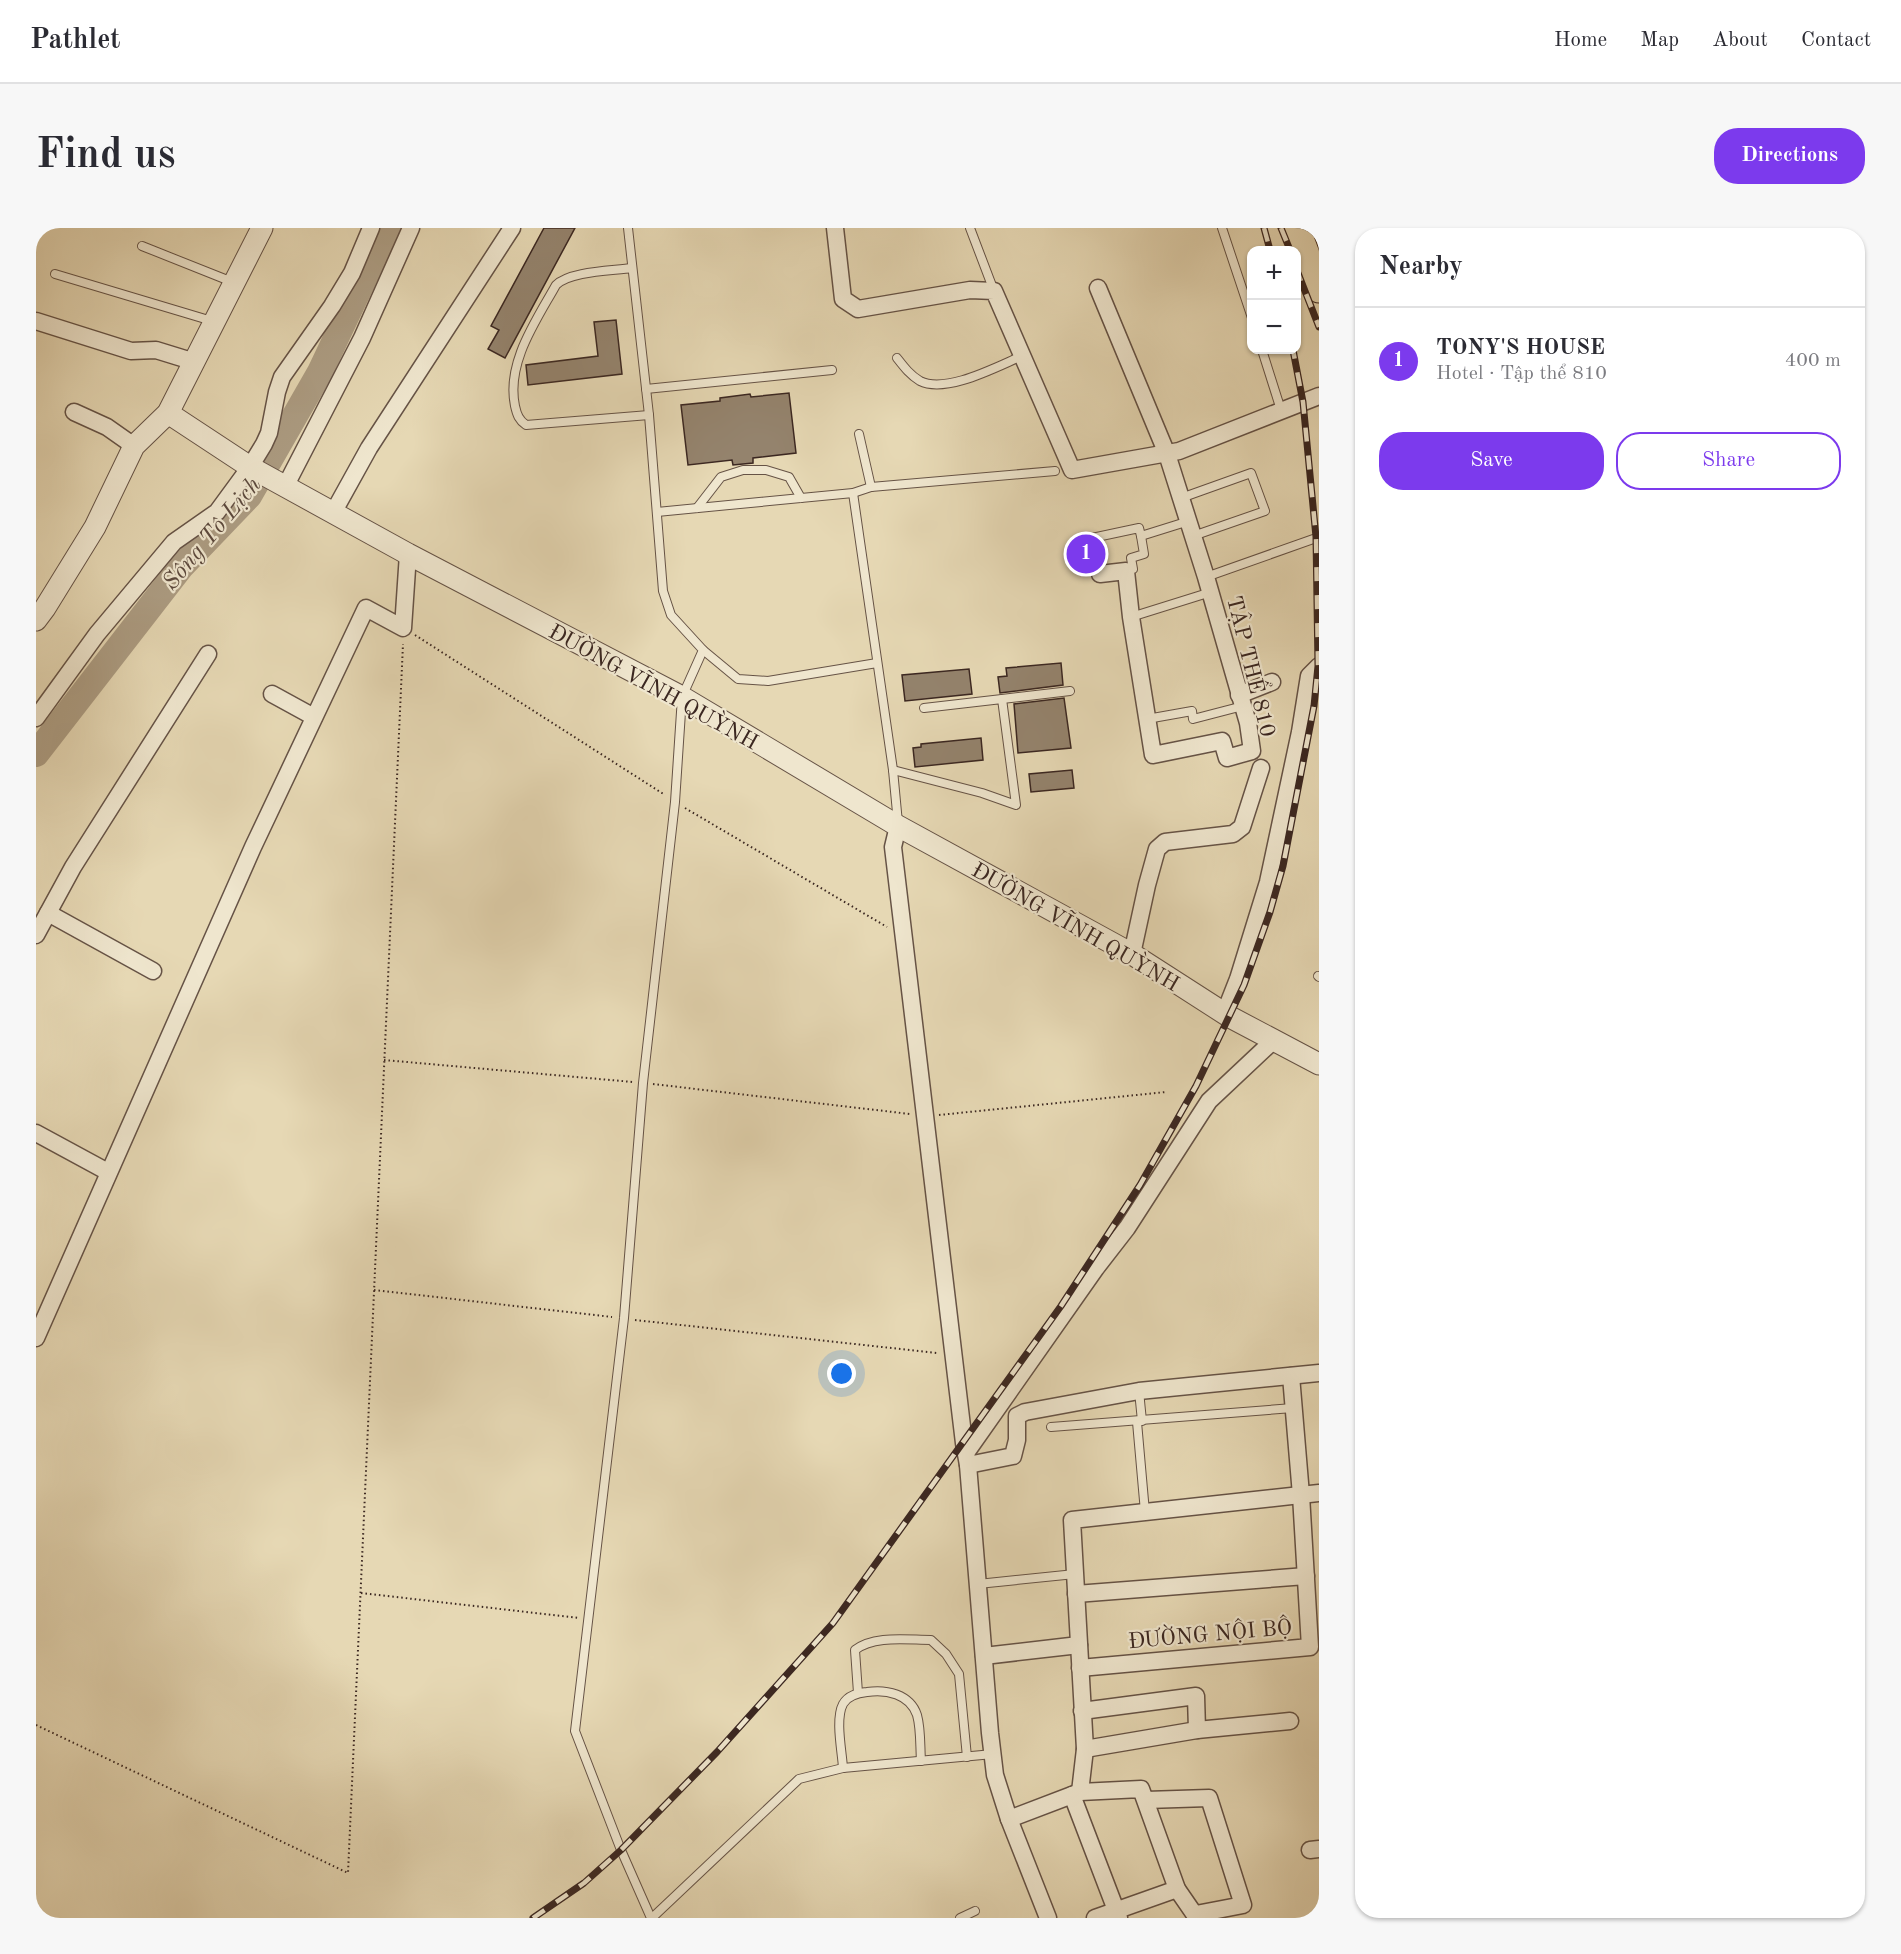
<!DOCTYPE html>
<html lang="en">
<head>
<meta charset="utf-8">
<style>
  :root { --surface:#fff; --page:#f7f7f7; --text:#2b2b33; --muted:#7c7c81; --line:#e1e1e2; --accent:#7c3aed }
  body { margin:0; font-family:"Old Standard TT",serif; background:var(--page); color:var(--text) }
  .controls { position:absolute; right:18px; top:18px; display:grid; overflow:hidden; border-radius:12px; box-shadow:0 2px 4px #0004 }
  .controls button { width:54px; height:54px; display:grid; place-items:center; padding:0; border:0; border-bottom:2px solid var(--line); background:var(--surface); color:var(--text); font:30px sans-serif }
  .you { position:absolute; left:806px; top:1146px; width:21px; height:21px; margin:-15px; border:4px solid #fff; border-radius:50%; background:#1a73e8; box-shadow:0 0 0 9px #1a73e833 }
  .badge { display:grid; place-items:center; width:39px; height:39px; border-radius:50%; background:var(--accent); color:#fff; font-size:20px; font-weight:700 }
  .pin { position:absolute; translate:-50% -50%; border:3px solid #fff; box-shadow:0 2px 6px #0006 }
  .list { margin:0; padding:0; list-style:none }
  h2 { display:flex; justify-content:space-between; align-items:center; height:78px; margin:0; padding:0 24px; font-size:26px }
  h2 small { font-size:20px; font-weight:400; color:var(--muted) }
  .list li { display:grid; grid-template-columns:39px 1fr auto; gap:18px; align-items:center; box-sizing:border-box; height:108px; padding:0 24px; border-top:2px solid var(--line) }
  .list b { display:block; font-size:22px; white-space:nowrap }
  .list p { margin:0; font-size:20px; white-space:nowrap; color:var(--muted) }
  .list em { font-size:20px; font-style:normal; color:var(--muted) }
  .actions { display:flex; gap:12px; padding:18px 24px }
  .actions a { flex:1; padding:14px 0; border:2px solid var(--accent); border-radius:24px; text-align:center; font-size:21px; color:var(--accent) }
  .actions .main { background:var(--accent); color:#fff }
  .map { position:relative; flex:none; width:1283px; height:1690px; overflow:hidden; border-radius:24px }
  header { display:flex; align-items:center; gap:36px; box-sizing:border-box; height:84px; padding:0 30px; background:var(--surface); border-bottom:2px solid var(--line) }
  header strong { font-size:28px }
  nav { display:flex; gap:33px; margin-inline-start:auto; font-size:21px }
  .intro { display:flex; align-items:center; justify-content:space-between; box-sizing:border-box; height:144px; padding:0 36px }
  h1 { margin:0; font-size:42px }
  .button { padding:15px 27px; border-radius:24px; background:var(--accent); color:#fff; font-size:21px; font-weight:700 }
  main { display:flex; gap:36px; padding:0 36px }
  aside { flex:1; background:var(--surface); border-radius:24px; box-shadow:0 2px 4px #0004 }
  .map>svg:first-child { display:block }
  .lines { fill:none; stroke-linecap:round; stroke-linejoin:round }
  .river { stroke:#ac9c82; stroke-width:26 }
  .building { fill:#94836d; stroke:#3b2721; stroke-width:1.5 }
  .service-casing { stroke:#665346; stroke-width:10 }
  .minor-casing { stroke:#665346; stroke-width:19 }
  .tertiary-casing { stroke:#665346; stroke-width:23 }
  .trunk-casing { stroke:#3b2721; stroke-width:29 }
  .path { stroke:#3b2721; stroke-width:2; stroke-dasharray:1.5 3; stroke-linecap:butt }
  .service { stroke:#efe6ce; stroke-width:8 }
  .minor { stroke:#efe6ce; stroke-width:16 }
  .tertiary { stroke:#efe6ce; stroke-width:21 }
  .trunk { stroke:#e6d8b4; stroke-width:27 }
  .rail-casing { stroke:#3b2721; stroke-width:7 }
  .rail { stroke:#efe6ce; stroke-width:4.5; stroke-dasharray:14; stroke-linecap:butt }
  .labels { text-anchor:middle; stroke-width:4.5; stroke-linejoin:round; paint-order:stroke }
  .street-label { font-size:22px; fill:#3b2721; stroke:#efe6ce }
  .water-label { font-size:24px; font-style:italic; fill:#5d4a3e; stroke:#efe6ce }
</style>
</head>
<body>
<header>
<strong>Pathlet</strong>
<nav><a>Home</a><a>Map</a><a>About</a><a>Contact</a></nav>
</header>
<div class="intro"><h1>Find us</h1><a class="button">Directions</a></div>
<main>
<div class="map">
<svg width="1283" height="1690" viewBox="0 0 1283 1690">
  <rect width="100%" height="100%" fill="#e6d8b4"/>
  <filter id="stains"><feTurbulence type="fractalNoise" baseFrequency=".00333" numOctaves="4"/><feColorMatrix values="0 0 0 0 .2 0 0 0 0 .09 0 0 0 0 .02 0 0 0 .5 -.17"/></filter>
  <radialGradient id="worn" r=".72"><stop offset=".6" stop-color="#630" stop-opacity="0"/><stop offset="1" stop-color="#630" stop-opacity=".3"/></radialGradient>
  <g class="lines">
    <polyline class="river" points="0,526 145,339 213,268 284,144 352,0"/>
  </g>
  <g class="building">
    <polygon points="508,0 539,0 469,130 452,121 463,102 455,98"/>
    <polygon points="580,92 586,146 492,157 490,137 562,128 558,94"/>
    <polygon points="753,165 760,225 717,230 717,235 697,237 696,232 652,237 645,177 684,173 684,170 714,166 715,169"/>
    <polygon points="1025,435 1027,457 964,465 962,449 971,448 970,440"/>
    <polygon points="933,441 936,466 869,473 866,447"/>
    <polygon points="1028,470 1035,520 982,525 978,476"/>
    <polygon points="945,510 947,532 879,539 877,520 885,519 885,516"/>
    <polygon points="1036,542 1038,560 995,564 993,546"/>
  </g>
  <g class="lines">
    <defs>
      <g id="service">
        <polyline points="592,0 613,187 627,363 635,387 667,422 646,469 639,574 607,855 588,1090 539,1503 585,1622 615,1690"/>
        <polyline points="934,0 958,63"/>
        <polyline points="1186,0 1216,90"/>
        <polyline points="106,18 199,55"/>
        <path d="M596,40C576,43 534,43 520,57C500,93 470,135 479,178C481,187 483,192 490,197L613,187"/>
        <polyline points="19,46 176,93"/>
        <polyline points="1226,122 1245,182"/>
        <path d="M861,130C868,139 874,147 884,153C910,166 960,139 986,128"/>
        <polyline points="610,161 796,142"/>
        <polyline points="823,206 835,259"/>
        <polyline points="817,265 857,542 862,595"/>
        <polyline points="1145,270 1215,245 1229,283 1157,308"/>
        <polyline points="661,280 685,249 707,242 730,242 753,249 765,270"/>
        <polyline points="621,284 817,265 835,259 1019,243"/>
        <polyline points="1056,310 1103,300 1105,308 1153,293"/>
        <polyline points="1090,343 1097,341 1095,330 1108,326 1105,308"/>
        <polyline points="1170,349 1283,309"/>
        <polyline points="1095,389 1175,364"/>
        <polyline points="667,422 702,451 732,453 841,435"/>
        <polyline points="966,471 1034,463"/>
        <polyline points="1111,491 1156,483 1157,491 1207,478"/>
        <polyline points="857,542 946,565 980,577 966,471 888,480"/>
        <polyline points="1282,748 1283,749"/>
        <polyline points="1103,1163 1106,1193"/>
        <polyline points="1101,1194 1109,1284"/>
        <polyline points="1015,1199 1257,1180"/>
        <polyline points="942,1356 1039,1346"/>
        <path d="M822,1465L819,1422C838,1407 871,1412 895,1412L910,1426L923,1446L931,1529"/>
        <path d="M807,1540C806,1523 799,1491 807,1476C812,1467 822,1465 831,1464C850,1461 874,1466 881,1487C885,1501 884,1519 885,1533"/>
        <polyline points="616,1690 763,1551 807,1540 957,1526"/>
        <polyline points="924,1690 939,1683"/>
      </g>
      <g id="minor">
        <polyline points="799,0 807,71 822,81 934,62 958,63 1036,242 1143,223 1283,168"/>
        <polyline points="1062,60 1131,226 1170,349 1212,495 1216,523 1191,530 1186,513 1117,527 1095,389 1090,343 1064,346"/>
        <polyline points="0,93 95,123 120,122 159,134"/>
        <polyline points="38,184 71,199 98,218"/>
        <polyline points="249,259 326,110 375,0"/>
        <polyline points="297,285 333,220 476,0"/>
        <polyline points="236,466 278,489"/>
        <polyline points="1203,467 1236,454"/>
        <polyline points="0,490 61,406 138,314 181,284 214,239 228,216 233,205 241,164 246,149 296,78 316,45 335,0"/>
        <polyline points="862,598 857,619 928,1215 932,1237 954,1505 959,1547 973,1591 1012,1690"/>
        <polyline points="12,685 117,743"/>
        <polyline points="0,707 37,639 172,426"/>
        <polyline points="1096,726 1111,657 1121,621 1129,614 1197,606 1206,599 1225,540"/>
        <polyline points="1189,784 1202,751 1232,654 1264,504 1273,448 1283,438"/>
        <polyline points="0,905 72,944"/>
        <polyline points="0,1110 217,619 330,380 367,400 372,326"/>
        <polyline points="930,1225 1060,1040 1091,1000 1173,873 1239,811"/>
        <polyline points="932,1237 977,1228 981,1212 981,1188 989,1184 1103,1163 1283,1145"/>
        <polyline points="1040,1366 1270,1348"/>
        <polyline points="948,1428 1043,1417"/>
        <polyline points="1044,1440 1274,1419 1265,1267 1255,1148"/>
        <polyline points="1046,1483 1160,1468 1161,1502"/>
        <polyline points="1049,1521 1161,1502 1254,1493"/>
        <polyline points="1044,1564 1049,1521 1036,1292 1283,1265"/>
        <polyline points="1036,1567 1083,1690"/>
        <polyline points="1110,1572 1173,1570 1207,1677 1160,1686"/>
        <polyline points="973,1591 1044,1564 1105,1561 1141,1661 1161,1690"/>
        <polyline points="1274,1622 1283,1621"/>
        <polyline points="1059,1690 1141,1661"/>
      </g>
      <g id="tertiary">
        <polyline points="132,185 214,239 372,326 646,469 862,598 1096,726 1194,789 1283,836"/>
        <polyline points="0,392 9,380 59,299 98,218 132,185 226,0"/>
      </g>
      <polyline id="trunk" points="1260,0 1283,61"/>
    </defs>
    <use href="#service" class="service-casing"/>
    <use href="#minor" class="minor-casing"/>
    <use href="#tertiary" class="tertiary-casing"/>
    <use href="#trunk" class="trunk-casing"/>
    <g class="path">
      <polyline points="379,407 629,567"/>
      <polyline points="649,580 851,699"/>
      <polyline points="348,832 597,854"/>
      <polyline points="617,856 874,886"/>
      <polyline points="903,887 1130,864"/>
      <polyline points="338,1062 576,1089"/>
      <polyline points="599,1092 901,1125"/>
      <polyline points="325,1365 543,1390"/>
      <polyline points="0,1497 312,1645 367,416"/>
    </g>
    <use href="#service" class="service"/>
    <use href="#minor" class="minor"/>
    <use href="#tertiary" class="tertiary"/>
    <use href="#trunk" class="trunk"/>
    <defs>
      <g id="rail">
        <polyline points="1228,0 1234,22"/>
        <polyline points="1245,0 1254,22"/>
        <polyline points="1260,40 1283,99"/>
        <polyline points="497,1690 548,1655 585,1622 681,1524 797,1395 1025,1078 1104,957 1160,858 1208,757 1234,684 1247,638 1278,478 1282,438 1280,309 1267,174 1257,122"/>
      </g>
    </defs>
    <use href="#rail" class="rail-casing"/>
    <use href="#rail" class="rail"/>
  </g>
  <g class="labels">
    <g class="street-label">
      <text transform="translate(1216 438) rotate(76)" y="8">TẬP THỂ 810</text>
      <text transform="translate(618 458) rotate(29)" y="8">ĐƯỜNG VĨNH QUỲNH</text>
      <text transform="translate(1040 698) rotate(30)" y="8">ĐƯỜNG VĨNH QUỲNH</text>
      <text transform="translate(1174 1405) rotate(-5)" y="8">ĐƯỜNG NỘI BỘ</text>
    </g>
    <g class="water-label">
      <text transform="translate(175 305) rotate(-50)" y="8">Sông Tô Lịch</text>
    </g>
  </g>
  <rect width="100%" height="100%" filter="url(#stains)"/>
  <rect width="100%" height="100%" fill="url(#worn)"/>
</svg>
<div class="controls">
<button>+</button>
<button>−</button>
</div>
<div class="you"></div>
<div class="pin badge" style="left:1050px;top:326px">1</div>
</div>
<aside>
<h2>Nearby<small></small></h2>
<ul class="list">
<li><span class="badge">1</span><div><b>TONY'S HOUSE</b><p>Hotel · Tập thể 810</p></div><em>400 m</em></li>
</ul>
<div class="actions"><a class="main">Save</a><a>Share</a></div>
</aside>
</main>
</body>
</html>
